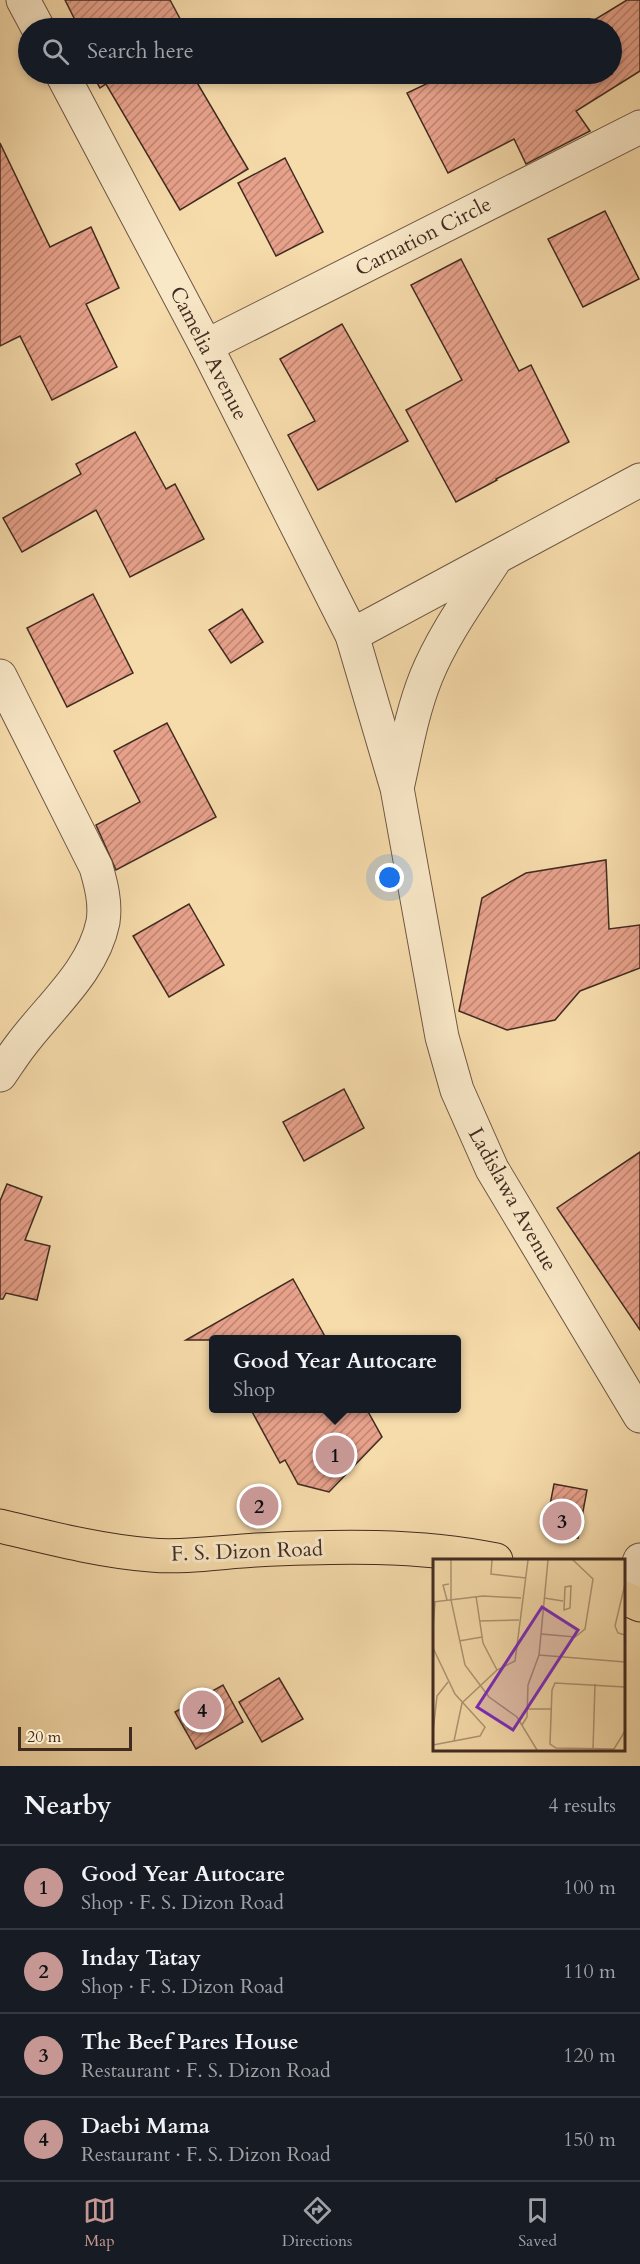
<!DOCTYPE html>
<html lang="en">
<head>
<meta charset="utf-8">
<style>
  :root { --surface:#171b24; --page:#242831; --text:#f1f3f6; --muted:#9ea1a6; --line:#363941; --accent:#c59692 }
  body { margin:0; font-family:Cardo,serif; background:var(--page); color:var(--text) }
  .scale { position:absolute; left:18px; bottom:15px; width:114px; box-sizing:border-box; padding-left:6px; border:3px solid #402b21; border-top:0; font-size:16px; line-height:21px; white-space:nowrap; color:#402b21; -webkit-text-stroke:4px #f9e8c8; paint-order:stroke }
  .you { position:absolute; left:390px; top:878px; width:21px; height:21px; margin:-15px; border:4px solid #fff; border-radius:50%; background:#1a73e8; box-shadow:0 0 0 9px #1a73e833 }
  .badge { display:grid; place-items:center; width:39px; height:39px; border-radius:50%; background:var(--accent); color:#111; font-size:20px; font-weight:700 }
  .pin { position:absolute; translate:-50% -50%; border:3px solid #fff; box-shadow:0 2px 6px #0006 }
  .popup { position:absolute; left:209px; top:1335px; width:252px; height:78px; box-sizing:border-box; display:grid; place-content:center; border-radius:6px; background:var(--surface); filter:drop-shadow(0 2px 4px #0005); font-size:20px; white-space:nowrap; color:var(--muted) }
  .popup b { font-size:22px; color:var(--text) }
  .popup::after { content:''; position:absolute; left:50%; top:100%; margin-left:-12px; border:12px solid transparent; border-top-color:var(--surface) }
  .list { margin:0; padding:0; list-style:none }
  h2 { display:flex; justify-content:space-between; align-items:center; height:78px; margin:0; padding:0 24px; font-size:26px }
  h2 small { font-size:20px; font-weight:400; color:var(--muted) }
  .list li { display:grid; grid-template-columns:39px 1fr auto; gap:18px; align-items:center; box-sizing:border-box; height:84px; padding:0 24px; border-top:2px solid var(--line) }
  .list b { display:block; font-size:22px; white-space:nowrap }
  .list p { margin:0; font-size:20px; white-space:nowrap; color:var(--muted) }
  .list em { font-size:20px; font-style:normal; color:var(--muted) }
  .icon { flex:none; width:33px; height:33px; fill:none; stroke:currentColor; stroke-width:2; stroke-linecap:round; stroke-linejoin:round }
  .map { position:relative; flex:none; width:640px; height:1766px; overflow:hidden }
  .search { position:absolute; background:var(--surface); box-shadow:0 3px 9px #0003; left:18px; right:18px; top:18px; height:66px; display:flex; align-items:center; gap:15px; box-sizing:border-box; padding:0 21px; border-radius:33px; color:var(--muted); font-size:22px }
  .sheet { height:414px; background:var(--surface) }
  nav { display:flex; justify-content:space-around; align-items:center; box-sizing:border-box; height:84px; border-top:2px solid var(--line); background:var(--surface); font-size:16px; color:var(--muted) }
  nav a { display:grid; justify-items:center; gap:3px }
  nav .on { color:var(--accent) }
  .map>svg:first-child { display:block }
  .building { fill:url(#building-hatch); stroke:#402b21; stroke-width:1.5 }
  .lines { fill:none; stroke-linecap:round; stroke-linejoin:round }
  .minor-casing { stroke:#6e5744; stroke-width:35 }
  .major-casing { stroke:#402b21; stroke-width:35 }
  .minor { stroke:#f9e8c8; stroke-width:33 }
  .major { stroke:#f6dbab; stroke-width:33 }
  .labels { text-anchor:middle; stroke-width:6; stroke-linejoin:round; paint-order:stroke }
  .street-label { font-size:21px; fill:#402b21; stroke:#f9e8c8 }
  .inset-road { fill:none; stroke:#ad9574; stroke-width:1.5 }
  .view { fill:#7b2cbf; fill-opacity:0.15; stroke:#7b2cbf; stroke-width:3 }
  .inset-edge { fill:none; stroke:#402b21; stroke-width:3 }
</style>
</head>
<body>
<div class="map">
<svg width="640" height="1766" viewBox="0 0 640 1766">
  <defs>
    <pattern id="building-hatch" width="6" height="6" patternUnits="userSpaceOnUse" patternTransform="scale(1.5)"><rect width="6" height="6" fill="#e8a28c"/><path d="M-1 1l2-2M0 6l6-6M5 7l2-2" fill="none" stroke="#bd8472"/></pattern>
  </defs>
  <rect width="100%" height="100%" fill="#f6dbab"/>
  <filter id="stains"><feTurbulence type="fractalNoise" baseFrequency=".00333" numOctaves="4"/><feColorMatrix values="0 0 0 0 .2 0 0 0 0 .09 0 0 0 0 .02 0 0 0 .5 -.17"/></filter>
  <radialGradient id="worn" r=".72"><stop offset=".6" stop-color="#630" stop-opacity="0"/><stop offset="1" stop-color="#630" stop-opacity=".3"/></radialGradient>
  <g class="building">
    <polygon points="65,0 170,0 185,28 79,28"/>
    <polygon points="627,0 640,0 640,71 576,111 590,131 526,164 514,139 448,173 407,93 447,74 612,74 612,28 581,28"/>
    <polygon points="92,74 192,74 248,169 180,210 106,84 100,88"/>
    <polygon points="0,143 50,247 91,227 119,288 86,304 117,367 52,400 20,336 0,346"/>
    <polygon points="285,158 323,232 276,256 238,183"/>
    <polygon points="605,211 639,279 583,307 548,239"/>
    <polygon points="461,259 519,371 531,365 569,442 496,479 497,480 456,502 406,410 462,380 411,285"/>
    <polygon points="342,324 408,441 318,490 288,435 315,421 280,359"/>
    <polygon points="135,432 166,489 175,484 204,539 130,577 96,510 22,552 3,518 81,474 76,464"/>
    <polygon points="93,594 133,673 67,707 27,628"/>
    <polygon points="242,609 263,642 231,663 209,630"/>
    <polygon points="167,723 216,817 116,870 96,825 140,802 114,751"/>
    <polygon points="606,860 609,929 640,925 640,968 580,991 555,1020 507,1030 459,1011 482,898 526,873"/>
    <polygon points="189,904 224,965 169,997 133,936"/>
    <polygon points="344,1089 364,1128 304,1161 283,1122"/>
    <polygon points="640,1152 640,1330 557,1208"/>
    <polygon points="7,1184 42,1197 25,1240 50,1246 37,1300 6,1293 3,1299 0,1299 0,1201"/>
    <polygon points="293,1279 327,1340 186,1340"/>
    <polygon points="250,1408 366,1408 382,1437 329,1492 298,1484 285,1460 280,1463"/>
    <polygon points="554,1484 587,1490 578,1538 545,1531"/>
    <polygon points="279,1678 303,1719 262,1742 239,1702"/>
    <polygon points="223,1685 243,1722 196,1749 175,1712"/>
  </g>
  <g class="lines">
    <defs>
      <g id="minor">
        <polyline points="23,0 38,28"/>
        <polyline points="62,74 206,346 352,635 397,788 442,1037 457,1090 492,1169 640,1416"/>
        <polyline points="206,346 640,127"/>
        <polyline points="352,635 640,480"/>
        <path d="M0,676L96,867C101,884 106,903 103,922C93,971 50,1006 21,1045C14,1054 7,1065 0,1075"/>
        <path d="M398,784C406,748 412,712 426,677C443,635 471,597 496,558"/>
        <polyline points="624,1598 640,1560"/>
      </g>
      <g id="major">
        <path d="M0,1526C50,1538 100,1551 151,1555C184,1558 222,1552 256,1550C335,1546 417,1544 496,1560"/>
        <polyline points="624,1598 640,1605"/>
      </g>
    </defs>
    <use href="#minor" class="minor-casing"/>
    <use href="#major" class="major-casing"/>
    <use href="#minor" class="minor"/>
    <use href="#major" class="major"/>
  </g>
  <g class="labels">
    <g class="street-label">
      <text transform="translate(423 236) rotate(-27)" y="7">Carnation Circle</text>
      <text transform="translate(209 353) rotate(63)" y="7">Camelia Avenue</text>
      <text transform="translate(513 1199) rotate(61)" y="7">Ladislawa Avenue</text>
      <text transform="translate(247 1551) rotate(-2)" y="7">F. S. Dizon Road</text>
    </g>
  </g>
  <g transform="translate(433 1559)">
    <rect width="192" height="192" fill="#f6dbab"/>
    <path class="inset-road" d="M18,1V41L32,106L56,138L84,158L104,191M59,1L58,15L93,19M192,25L182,67L185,74L192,76M138,27L137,49L131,51L132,28ZM43,37L50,84L64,111M111,39L130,42M14,41L10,26L16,25M0,43L50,37L88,39M46,62L86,61M0,68L2,43M108,75L142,78L152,70L160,20L140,1M26,82L49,78M0,89L22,135L52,168L47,177L0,186M106,96L192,103M192,128L122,124L119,131L117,185L123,189L181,190L192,172M93,150H118M89,166L94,158L95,126L106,96L115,1M0,173L4,137L15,123M21,182L29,144L64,111L82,102L95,1M160,190L162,125"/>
    <path class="view" d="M109,48L145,71L80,171L44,148Z"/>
    <rect width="192" height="192" class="inset-edge"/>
  </g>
  <rect width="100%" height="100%" filter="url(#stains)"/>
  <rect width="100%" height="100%" fill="url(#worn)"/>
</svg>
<div class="scale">20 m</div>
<div class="you"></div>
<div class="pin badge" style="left:335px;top:1455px">1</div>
<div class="popup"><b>Good Year Autocare</b>Shop</div>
<div class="pin badge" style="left:259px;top:1506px">2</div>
<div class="pin badge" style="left:562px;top:1521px">3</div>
<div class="pin badge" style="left:202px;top:1710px">4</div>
<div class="search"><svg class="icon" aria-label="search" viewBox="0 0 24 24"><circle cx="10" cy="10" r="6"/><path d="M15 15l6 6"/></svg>Search here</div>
</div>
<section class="sheet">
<h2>Nearby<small>4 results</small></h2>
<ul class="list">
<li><span class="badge">1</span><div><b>Good Year Autocare</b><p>Shop · F. S. Dizon Road</p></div><em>100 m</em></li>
<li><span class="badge">2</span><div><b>Inday Tatay</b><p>Shop · F. S. Dizon Road</p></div><em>110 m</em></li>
<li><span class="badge">3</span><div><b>The Beef Pares House</b><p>Restaurant · F. S. Dizon Road</p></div><em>120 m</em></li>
<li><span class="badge">4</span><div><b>Daebi Mama</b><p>Restaurant · F. S. Dizon Road</p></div><em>150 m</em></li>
</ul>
</section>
<nav>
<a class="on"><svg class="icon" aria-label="map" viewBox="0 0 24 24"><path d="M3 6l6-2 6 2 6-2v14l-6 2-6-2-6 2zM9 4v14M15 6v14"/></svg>Map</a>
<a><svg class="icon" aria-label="directions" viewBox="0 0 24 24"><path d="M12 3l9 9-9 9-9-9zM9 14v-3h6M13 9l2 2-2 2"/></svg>Directions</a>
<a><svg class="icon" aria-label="saved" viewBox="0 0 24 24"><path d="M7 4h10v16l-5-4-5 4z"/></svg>Saved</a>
</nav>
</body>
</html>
